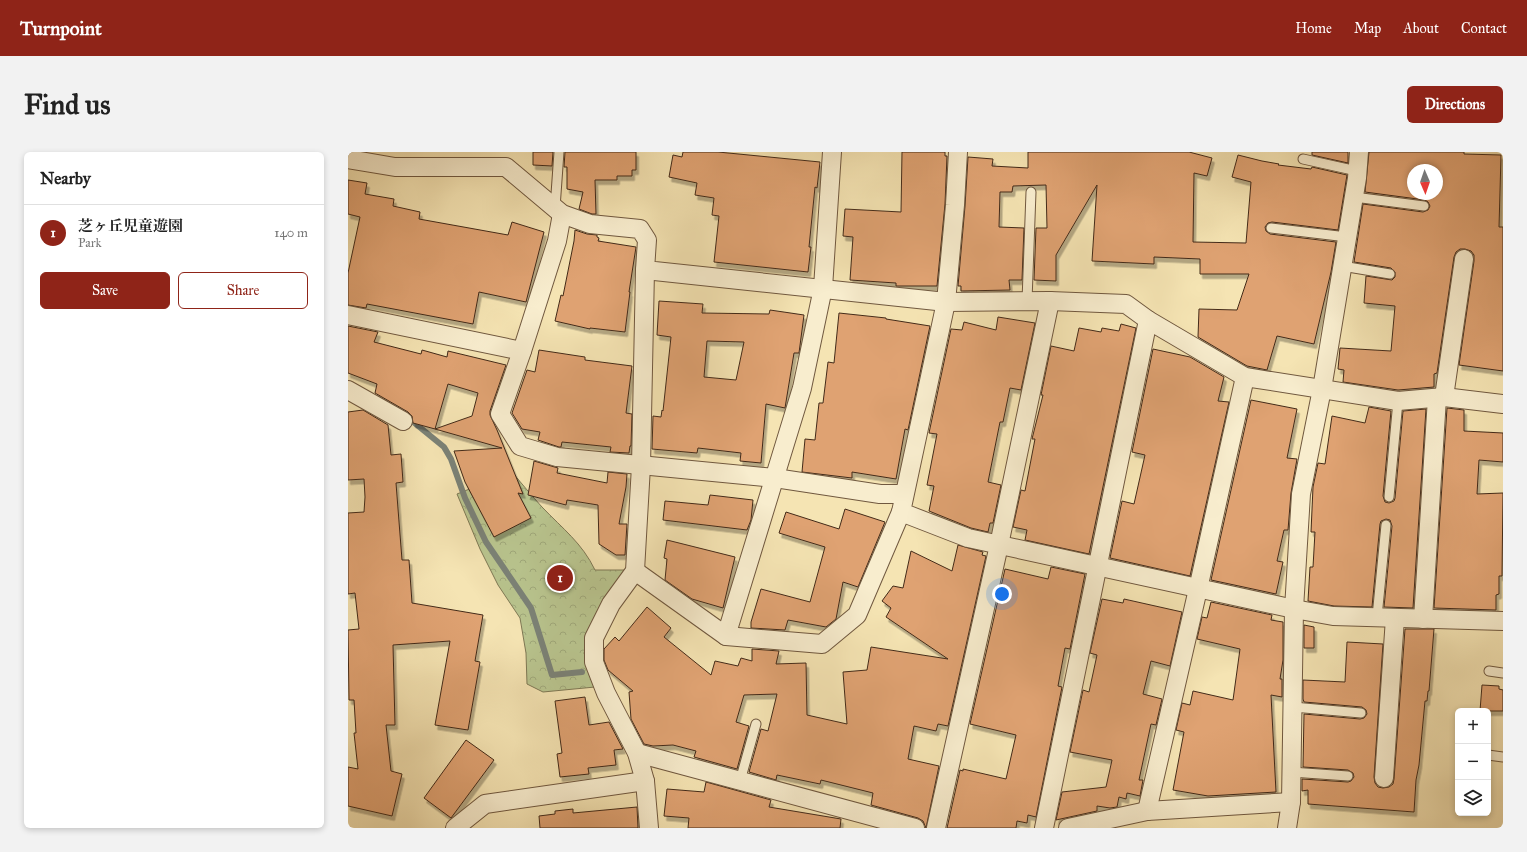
<!DOCTYPE html>
<html lang="en">
<head>
<meta charset="utf-8">
<style>
  :root { --surface:#fff; --page:#f2f2f2; --text:#222; --muted:#767676; --line:#e0e0e0; --accent:#8f2418 }
  body { margin:0; font-family:"IM FELL Great Primer","Noto Serif JP",serif; background:var(--page); color:var(--text) }
  .controls { position:absolute; right:12px; bottom:12px; display:grid; overflow:hidden; border-radius:6px; box-shadow:0 2px 6px #0003 }
  .controls button { width:36px; height:36px; display:grid; place-items:center; padding:0; border:0; border-bottom:1px solid var(--line); background:var(--surface); color:var(--text); font:20px sans-serif }
  .compass { position:absolute; left:1059px; top:12px; width:36px; height:36px; border-radius:50%; background:var(--surface); box-shadow:0 2px 6px #0003; rotate:178deg }
  .you { position:absolute; left:654px; top:442px; width:14px; height:14px; margin:-10px; border:3px solid #fff; border-radius:50%; background:#1a73e8; box-shadow:0 0 0 6px #1a73e833 }
  .badge { display:grid; place-items:center; width:26px; height:26px; border-radius:50%; background:var(--accent); color:#fff; font-size:13px; font-weight:700 }
  .pin { position:absolute; translate:-50% -50%; border:2px solid #fff; box-shadow:0 1px 4px #0006 }
  .list { margin:0; padding:0; list-style:none }
  h2 { display:flex; justify-content:space-between; align-items:center; height:52px; margin:0; padding:0 16px; font-size:17px }
  h2 small { font-size:13px; font-weight:400; color:var(--muted) }
  .list li { display:grid; grid-template-columns:26px 1fr auto; gap:12px; align-items:center; box-sizing:border-box; height:56px; padding:0 16px; border-top:1px solid var(--line) }
  .list b { display:block; font-size:15px; white-space:nowrap }
  .list p { margin:0; font-size:13px; white-space:nowrap; color:var(--muted) }
  .list em { font-size:13px; font-style:normal; color:var(--muted) }
  .actions { display:flex; gap:8px; padding:12px 16px }
  .actions a { flex:1; padding:9px 0; border:1px solid var(--accent); border-radius:6px; text-align:center; font-size:14px; color:var(--accent) }
  .actions .main { background:var(--accent); color:#fff }
  .icon { flex:none; width:22px; height:22px; fill:none; stroke:currentColor; stroke-width:2; stroke-linecap:round; stroke-linejoin:round }
  .map { position:relative; flex:none; width:1155px; height:676px; overflow:hidden; border-radius:6px }
  header { display:flex; align-items:center; gap:24px; box-sizing:border-box; height:56px; padding:0 20px; background:var(--accent); color:#fff }
  header strong { font-size:19px }
  nav { display:flex; gap:22px; margin-inline-start:auto; font-size:14px }
  .intro { display:flex; align-items:center; justify-content:space-between; box-sizing:border-box; height:96px; padding:0 24px }
  h1 { margin:0; font-size:28px }
  .button { padding:10px 18px; border-radius:6px; background:var(--accent); color:#fff; font-size:14px; font-weight:700 }
  main { display:flex; gap:24px; padding:0 24px }
  aside { flex:1; background:var(--surface); border-radius:6px; box-shadow:0 2px 6px #0003 }
  .map>svg:first-child { display:block }
  .forest { fill:url(#forest-crowns); stroke:#7e7854 }
  .lines { fill:none; stroke-linecap:round; stroke-linejoin:round }
  .stream { stroke:#7b8277; stroke-width:6 }
  .building { fill:#dfa272; stroke:#432a18; fill-rule:evenodd; filter:url(#shadow) }
  .service-casing { stroke:#70583f; stroke-width:11 }
  .minor-casing { stroke:#70583f; stroke-width:20 }
  .service { stroke:#f8edce; stroke-width:9 }
  .minor { stroke:#f8edce; stroke-width:18 }
</style>
</head>
<body>
<header>
<strong>Turnpoint</strong>
<nav><a>Home</a><a>Map</a><a>About</a><a>Contact</a></nav>
</header>
<div class="intro"><h1>Find us</h1><a class="button">Directions</a></div>
<main>
<aside>
<h2>Nearby<small></small></h2>
<ul class="list">
<li><span class="badge">1</span><div><b>芝ヶ丘児童遊園</b><p>Park</p></div><em>140 m</em></li>
</ul>
<div class="actions"><a class="main">Save</a><a>Share</a></div>
</aside>
<div class="map">
<svg width="1155" height="676" viewBox="0 0 1155 676">
  <defs>
    <pattern id="forest-crowns" width="20" height="18" patternUnits="userSpaceOnUse"><rect width="20" height="18" fill="#b9c58f"/><path d="M2 6a3 3 0 1 1 6 0M12 15a3 3 0 1 1 6 0" fill="none" stroke="#a0a97b"/></pattern>
    <filter id="shadow"><feDropShadow dx="2.5" dy="4.5" stdDeviation="0" flood-color="#0004"/></filter>
  </defs>
  <rect width="100%" height="100%" fill="#f5e4b3"/>
  <filter id="stains"><feTurbulence type="fractalNoise" baseFrequency=".005" numOctaves="4"/><feColorMatrix values="0 0 0 0 .2 0 0 0 0 .09 0 0 0 0 .02 0 0 0 .5 -.17"/></filter>
  <radialGradient id="worn" r=".72"><stop offset=".6" stop-color="#630" stop-opacity="0"/><stop offset="1" stop-color="#630" stop-opacity=".3"/></radialGradient>
  <path class="forest" d="M164,320C174,332 184,344 194,355C215,377 234,391 247,418H283L255,460L236,501L247,535L195,540L179,532L178,501L172,466L150,433L132,397L109,342Z"/>
  <g class="lines">
    <polyline class="stream" points="58,264 96,295 103,307 117,346 138,390 183,456 204,523 234,520"/>
  </g>
  <g class="building">
    <polygon points="185,0 205,0 204,14 185,13"/>
    <polygon points="217,0 288,0 288,18 284,18 284,24 269,24 269,28 247,28 248,62 244,62 231,57 235,40 219,37 219,15 216,15"/>
    <polygon points="335,0 370,0 472,10 469,36 467,35 461,95 463,95 460,120 366,110 371,64 364,63 366,46 347,43 349,31 321,25 325,3 334,5"/>
    <polygon points="554,0 597,0 597,4 599,4 597,52 589,134 548,134 548,131 502,128 505,85 495,84 497,57 553,60"/>
    <polygon points="680,0 841,0 864,6 859,24 846,21 845,90 898,91 903,30 884,25 890,3 914,9 931,12 930,13 963,17 964,15 999,23 990,78 924,70 920,71 917,75 918,79 922,82 988,90 983,120 966,192 929,184 919,218 899,214 850,185 851,157 889,158 901,122 852,122 852,107 806,105 806,112 744,109 749,33 708,103 708,129 686,128 688,76 699,76 698,33 665,34 664,40 652,40 651,75 676,76 674,128 661,128 662,138 613,139 613,134 610,134 617,54 620,5 645,7 644,14 680,16"/>
    <polygon points="964,0 1000,0 1000,11 964,3"/>
    <path d="M1021,0H1116V2L1153,3L1151,75H1155V219L1111,213L1126,109V103L1123,99L1117,97H1112L1108,100L1106,105L1089,221L1086,222V235L1050,238L995,230L996,218L990,217L992,196L1043,199L1047,154L1016,151L1018,124L1044,128L1047,125V120L1043,116L1006,110L1015,52L1075,60L1080,58L1082,54L1080,50L1077,48L1017,40ZM1065,18H1089V42H1065Z"/>
    <polygon points="0,28 19,31 17,42 46,47 45,54 72,60 71,67 160,83 164,70 196,80 178,150 131,140 125,172 19,152 18,156 0,153 0,121 12,65 0,62"/>
    <polygon points="227,78 239,82 249,83 249,85 251,86 250,89 288,95 281,140 282,140 277,180 242,176 242,177 207,169 213,143 215,144 226,89"/>
    <path d="M311,149L355,152L354,161L421,162L422,158L456,163L451,201H446L437,256L418,252L413,311L392,309L393,301L350,296L349,301L304,297L305,264L313,265L314,258L315,259L323,185L309,183ZM359,189L396,190L388,228L356,225Z"/>
    <polygon points="491,161 538,166 538,167 582,174 560,278 557,277 548,327 504,320 504,326 454,320 457,287 467,288 471,251 475,251 480,210 486,211"/>
    <polygon points="650,165 687,171 673,238 662,236 655,270 652,270 640,330 653,333 645,371 642,371 640,380 623,376 581,359 586,334 579,333 589,282 581,281 603,177 614,178 616,170 648,178"/>
    <polygon points="773,172 788,176 741,402 677,388 679,378 665,375 673,338 677,339 687,287 684,287 695,243 693,243 703,194 726,199 731,176 753,180 754,176 771,179"/>
    <polygon points="0,174 30,180 26,190 73,202 74,198 99,205 100,199 158,213 142,259 142,263 149,278 175,342 170,341 183,366 146,385 117,330 106,299 154,296 87,277 124,264 130,241 100,232 87,277 65,271 64,264 60,260 27,241 29,232 0,221"/>
    <polygon points="805,197 842,205 876,225 870,249 881,250 842,424 762,406 774,349 786,352 797,303 784,300"/>
    <polygon points="191,198 237,205 237,208 284,214 278,261 284,262 283,294 282,294 281,301 262,300 263,295 214,290 213,295 211,295 190,288 192,280 174,277 164,261 179,218 187,220"/>
    <polygon points="903,248 949,257 939,306 949,307 943,341 940,378 936,378 929,409 935,410 928,442 863,428"/>
    <polygon points="1021,255 1043,259 1035,344 1037,350 1041,351 1046,349 1047,346 1055,259 1078,257 1065,456 1036,455 1044,374 1042,368 1038,367 1033,369 1032,372 1024,455 986,454 960,449 962,415 965,415 967,380 963,380 965,335 970,311 977,312 984,264 1017,271"/>
    <polygon points="1099,256 1116,258 1116,279 1155,281 1155,310 1131,308 1129,342 1155,341 1154,424 1151,424 1151,442 1148,443 1148,458 1086,456"/>
    <polygon points="15,258 40,273 43,303 53,302 55,330 48,331 54,408 61,408 64,451 135,463 127,509 132,510 120,578 87,573 102,489 45,493 47,573 38,573 43,619 54,622 44,664 0,654 0,615 10,617 6,581 8,581 6,548 1,548 0,478 11,477 7,441 0,442 0,361 16,360 17,345 16,327 0,328 0,260"/>
    <polygon points="186,309 210,316 209,321 259,331 260,320 279,322 278,335 271,372 279,372 277,403 268,403 251,392 250,353 219,348 218,353 180,343"/>
    <polygon points="362,343 405,348 403,368 399,378 315,368 317,349 360,353"/>
    <polygon points="497,357 537,370 510,435 495,430 488,467 478,475 440,468 437,478 403,476 403,470 413,437 462,450 477,395 431,381 438,360 491,377"/>
    <polygon points="319,388 387,405 375,456 344,447 317,428 319,407 316,406"/>
    <polygon points="610,393 635,400 634,403 638,404 600,574 590,572 588,579 566,574 560,607 591,614 578,676 575,669 570,666 523,653 525,641 473,628 472,632 429,623 428,628 401,620 413,577 420,579 429,542 396,543 388,570 401,574 389,617 346,605 348,599 325,593 305,594 296,592 283,567 281,540 285,539 260,518 256,508 256,497 267,485 271,489 299,455 323,476 316,485 363,523 367,509 390,514 393,506 404,509 404,497 431,499 428,512 458,511 459,563 499,572 495,520 519,518 523,495 600,507 538,465 543,456 534,449 545,434 555,436 563,399 604,419"/>
    <polygon points="703,415 737,422 722,497 717,496 710,534 714,535 688,665 680,663 679,671 669,669 668,676 599,676 612,618 615,619 615,617 658,627 668,583 622,572 657,417 700,427"/>
    <polygon points="754,447 775,451 776,447 834,460 822,514 803,509 795,542 814,547 808,573 803,572 791,628 795,628 792,644 779,641 778,647 771,645 769,655 762,656 749,654 749,659 708,668 714,640 758,635 764,608 722,600 735,538 741,540 749,503 742,501"/>
    <polygon points="863,450 924,463 923,468 935,470 935,508 932,527 934,527 934,545 923,543 928,640 860,644 825,638 836,580 828,578 834,551 842,553 845,539 885,548 892,497 849,487 854,465 859,466"/>
    <polygon points="956,473 966,475 966,496 956,496"/>
    <polygon points="1057,477 1086,477 1081,539 1080,539 1079,549 1077,549 1071,613 1068,628 1066,660 960,652 960,638 954,639 954,627 1000,630 1003,629 1006,625 1005,621 1000,618 955,615 956,562 1012,567 1016,566 1019,562 1018,558 1014,555 956,550 955,547 955,528 997,530 999,490 1035,492 1026,625 1027,631 1030,635 1035,636 1041,635 1045,632 1046,627"/>
    <polygon points="1134,533 1151,534 1151,537 1155,538 1155,559 1132,559"/>
    <polygon points="237,545 241,573 261,570 275,597 266,598 268,613 240,616 241,622 212,625 209,602 214,601 207,549"/>
    <polygon points="118,588 146,608 103,666 76,646"/>
    <polygon points="358,630 423,648 421,655 493,667 492,676 340,676 341,666 316,664 319,637 356,640"/>
    <polygon points="289,655 290,676 192,676 191,664 207,662 207,659 225,657 225,661"/>
  </g>
  <g class="lines">
    <defs>
      <g id="service">
        <polyline points="955,7 1009,19"/>
        <polyline points="1006,45 1076,54"/>
        <polyline points="207,56 211,0"/>
        <polyline points="923,76 999,85"/>
        <polyline points="994,114 1042,122"/>
        <polyline points="679,149 683,40"/>
        <polyline points="1041,345 1050,249"/>
        <polyline points="1029,465 1038,373"/>
        <polyline points="1141,519 1155,521"/>
        <polyline points="945,555 1013,561"/>
        <polyline points="1140,603 1155,605"/>
        <polyline points="943,620 1000,624"/>
        <polyline points="392,629 408,572"/>
      </g>
      <g id="minor">
        <polyline points="610,0 607,53 598,150 553,360 620,386 946,457 985,464 1155,469"/>
        <polyline points="0,7 47,15 158,15 214,62 242,72 292,77 299,88 297,118 598,150 702,149 778,152 800,168 897,225 1050,249 1096,245 1155,252"/>
        <polyline points="214,62 209,89 174,199 152,262 172,294 209,305 427,326 532,342 556,342"/>
        <polyline points="297,118 293,314 287,419 263,452 246,486 246,510 258,541 289,601 297,629 301,676"/>
        <polyline points="0,163 174,199"/>
        <polyline points="0,238 55,269"/>
        <polyline points="1096,245 1116,107"/>
        <polyline points="287,419 378,484 474,492 509,463 553,360"/>
        <polyline points="1075,467 1089,246"/>
        <polyline points="378,484 454,236 475,136 484,0"/>
        <polyline points="289,601 567,676"/>
        <polyline points="1036,626 1047,466"/>
        <polyline points="799,659 850,437 897,225"/>
        <polyline points="107,676 137,652 297,629"/>
        <polyline points="588,676 651,393 702,149"/>
        <polyline points="696,676 800,168"/>
        <polyline points="720,676 799,659 943,650"/>
        <polyline points="939,676 943,650 946,457 953,342 974,237 1009,26 1011,0"/>
      </g>
    </defs>
    <use href="#service" class="service-casing"/>
    <use href="#minor" class="minor-casing"/>
    <use href="#service" class="service"/>
    <use href="#minor" class="minor"/>
  </g>
  <rect width="100%" height="100%" filter="url(#stains)"/>
  <rect width="100%" height="100%" fill="url(#worn)"/>
</svg>
<div class="controls">
<button>+</button>
<button>−</button>
<button><svg class="icon" aria-label="layers" viewBox="0 0 24 24"><path d="M12 4l9 5-9 5-9-5zM3 14l9 5 9-5"/></svg></button>
</div>
<svg class="compass" viewBox="-18 -18 36 36"><path d="M0-13l5 13h-10z" fill="#e53935"/><path d="M0 13l5-13h-10z" fill="#767676"/></svg>
<div class="you"></div>
<div class="pin badge" style="left:212px;top:426px">1</div>
</div>
</main>
</body>
</html>
